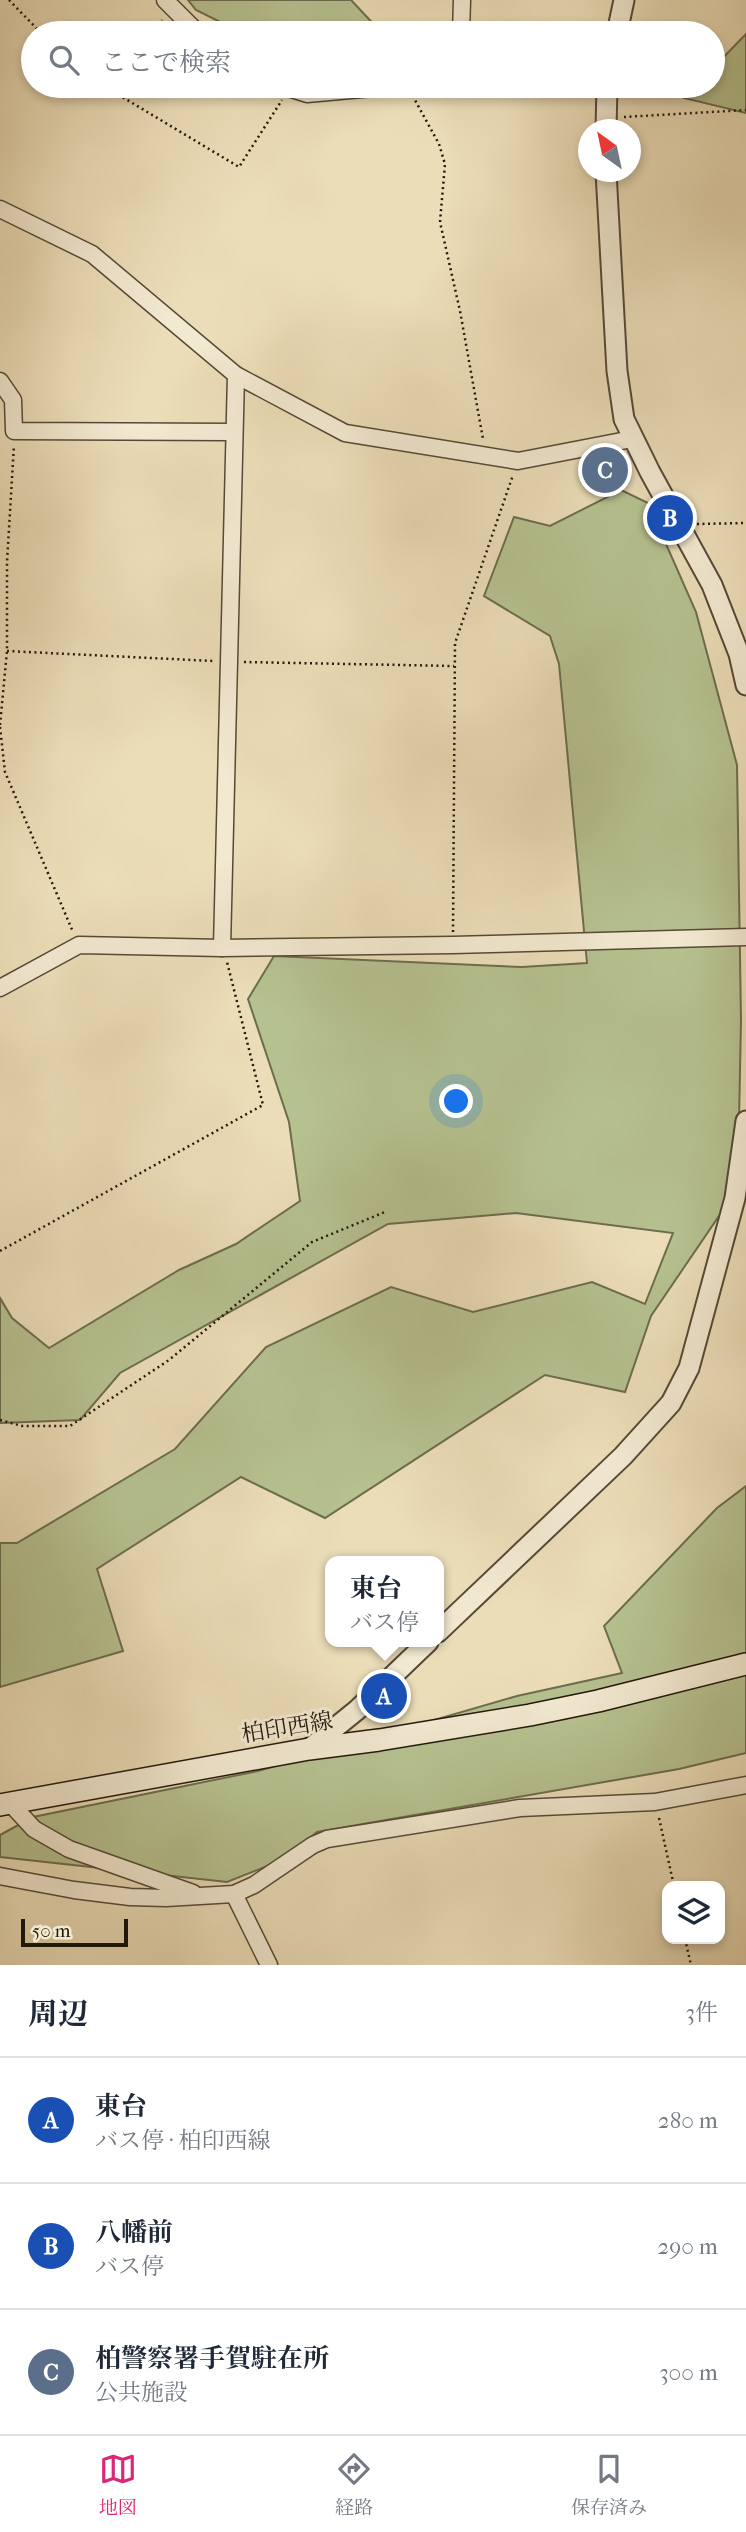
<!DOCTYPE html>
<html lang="ja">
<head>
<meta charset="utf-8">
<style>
  :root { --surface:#fff; --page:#f6f6f7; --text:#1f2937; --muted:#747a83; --line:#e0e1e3; --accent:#db2777 }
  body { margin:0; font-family:"IM FELL French Canon","Noto Serif JP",serif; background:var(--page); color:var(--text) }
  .controls { position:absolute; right:21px; bottom:21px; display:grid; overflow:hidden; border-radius:14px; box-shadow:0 4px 10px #0003 }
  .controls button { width:63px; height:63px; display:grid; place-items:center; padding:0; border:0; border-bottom:2px solid var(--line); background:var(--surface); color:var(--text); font:35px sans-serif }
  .compass { position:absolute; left:578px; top:119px; width:63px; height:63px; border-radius:50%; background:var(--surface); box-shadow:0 4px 10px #0003; rotate:327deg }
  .scale { position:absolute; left:21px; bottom:18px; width:107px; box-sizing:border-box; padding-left:7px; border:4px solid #23190b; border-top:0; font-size:19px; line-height:24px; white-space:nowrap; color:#23190b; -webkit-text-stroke:5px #f2e9d1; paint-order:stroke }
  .you { position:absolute; left:457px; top:1102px; width:24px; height:24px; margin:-18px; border:5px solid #fff; border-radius:50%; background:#1a73e8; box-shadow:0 0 0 10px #1a73e833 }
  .badge { display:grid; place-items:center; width:46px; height:46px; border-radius:50%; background:var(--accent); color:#fff; font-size:23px; font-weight:700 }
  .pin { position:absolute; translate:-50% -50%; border:4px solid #fff; box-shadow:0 2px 7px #0006 }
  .popup { position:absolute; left:325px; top:1556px; width:119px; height:91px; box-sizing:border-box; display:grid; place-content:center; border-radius:14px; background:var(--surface); filter:drop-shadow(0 2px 5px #0005); font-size:23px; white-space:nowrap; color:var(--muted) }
  .popup b { font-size:26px; color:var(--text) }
  .popup::after { content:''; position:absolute; left:50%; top:100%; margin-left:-14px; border:14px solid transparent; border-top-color:var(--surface) }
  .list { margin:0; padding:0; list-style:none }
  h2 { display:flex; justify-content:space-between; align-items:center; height:91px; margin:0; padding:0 28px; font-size:30px }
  h2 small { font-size:23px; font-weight:400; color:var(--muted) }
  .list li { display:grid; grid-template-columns:46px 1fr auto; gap:21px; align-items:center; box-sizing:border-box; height:126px; padding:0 28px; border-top:2px solid var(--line) }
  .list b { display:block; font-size:26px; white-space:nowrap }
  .list p { margin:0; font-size:23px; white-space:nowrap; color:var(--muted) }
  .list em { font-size:23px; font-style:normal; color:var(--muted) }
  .icon { flex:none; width:38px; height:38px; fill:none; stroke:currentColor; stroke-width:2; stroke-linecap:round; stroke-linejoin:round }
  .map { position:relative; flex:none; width:746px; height:1965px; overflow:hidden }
  .search { position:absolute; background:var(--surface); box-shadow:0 4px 10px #0003; left:21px; right:21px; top:21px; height:77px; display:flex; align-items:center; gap:18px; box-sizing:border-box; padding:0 24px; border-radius:38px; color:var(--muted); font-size:26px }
  .sheet { height:469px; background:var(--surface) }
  nav { display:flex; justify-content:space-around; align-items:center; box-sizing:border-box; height:98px; border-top:2px solid var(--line); background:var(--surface); font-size:19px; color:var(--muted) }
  nav a { display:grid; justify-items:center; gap:4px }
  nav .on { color:var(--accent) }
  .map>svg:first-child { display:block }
  .green { fill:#b6c190; stroke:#6c6d4e; stroke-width:2 }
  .building { fill:#e3b38e; stroke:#23190b; stroke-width:2 }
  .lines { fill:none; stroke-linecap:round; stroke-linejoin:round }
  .minor-casing { stroke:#554a36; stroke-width:19 }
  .tertiary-casing { stroke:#554a36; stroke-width:23 }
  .secondary-casing { stroke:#23190b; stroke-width:24 }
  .path { stroke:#23190b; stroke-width:2.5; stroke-dasharray:2 3.5; stroke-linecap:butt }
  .minor { stroke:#f2e9d1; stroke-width:16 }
  .tertiary { stroke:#f2e9d1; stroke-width:19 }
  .secondary { stroke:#f2e9d1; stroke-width:21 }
  .labels { text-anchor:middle; stroke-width:6; stroke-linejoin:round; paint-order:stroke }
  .street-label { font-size:23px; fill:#23190b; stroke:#f2e9d1 }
</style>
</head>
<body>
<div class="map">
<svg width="746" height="1965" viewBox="0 0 746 1965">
  <rect width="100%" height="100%" fill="#ebddb8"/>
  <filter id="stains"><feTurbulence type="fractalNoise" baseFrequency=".00286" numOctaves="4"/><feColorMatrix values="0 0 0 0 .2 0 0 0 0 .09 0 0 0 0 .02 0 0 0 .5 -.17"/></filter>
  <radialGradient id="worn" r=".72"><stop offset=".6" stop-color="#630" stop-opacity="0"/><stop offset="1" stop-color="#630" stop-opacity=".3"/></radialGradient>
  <g class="green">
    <polygon points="188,0 351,0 382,33 242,33 196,10"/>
    <polygon points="746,34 746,113 684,98 695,86 713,86 713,68"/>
    <polygon points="621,490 648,503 696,612 737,765 741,1020 739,1122 723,1210 651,1316 625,1392 545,1375 325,1518 241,1477 97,1569 123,1651 0,1687 0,1543 17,1543 175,1449 266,1347 391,1287 473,1312 592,1282 645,1304 673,1233 516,1213 388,1224 120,1373 80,1420 0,1423 0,1298 12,1318 49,1348 179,1270 236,1244 300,1201 289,1122 248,999 274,956 522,967 587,963 559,664 550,636 484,596 514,517 550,526"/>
    <polygon points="746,1486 746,1753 679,1769 317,1832 285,1859 227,1882 0,1857 0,1835 33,1817 258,1771 517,1696 622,1673 604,1626 717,1508"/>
  </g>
  <polygon class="building" points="621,462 626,477 603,483 599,468"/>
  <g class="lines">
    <defs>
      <g id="minor">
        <polyline points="165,0 198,33"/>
        <polyline points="461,33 462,0"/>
        <polyline points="282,86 307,94 395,86"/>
        <polyline points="0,209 92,254 236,375 345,433 518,461 632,439"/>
        <polyline points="0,381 13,400 14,431 233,432"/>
        <polyline points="222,948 236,375"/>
        <polyline points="0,988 79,945 222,948 453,945 746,937"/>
        <polyline points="10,1803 34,1829 69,1849 193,1893"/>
        <polyline points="0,1876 74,1890 130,1897 166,1898 234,1894 254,1885 313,1845 327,1839 520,1808 655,1802 746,1785"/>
        <polyline points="234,1894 269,1965"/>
      </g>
      <g id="tertiary">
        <polyline points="617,33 624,0"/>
        <polyline points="606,130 607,86"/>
        <polyline points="606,172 617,371 624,419 650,472 712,585 739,654 746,685"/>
        <polyline points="438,1632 623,1456 671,1403 689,1368 735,1198 746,1121"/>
        <polyline points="309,1749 357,1710 428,1642"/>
      </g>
      <polyline id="secondary" points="0,1805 309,1749 379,1740 530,1715 598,1701 746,1664"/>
    </defs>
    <use href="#minor" class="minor-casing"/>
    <use href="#tertiary" class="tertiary-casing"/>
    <use href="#secondary" class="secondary-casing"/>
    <g class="path">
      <polyline points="9,0 41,33"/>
      <polyline points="151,33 162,20"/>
      <polyline points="104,86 239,167 282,100"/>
      <polyline points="410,91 439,144 445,164 440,222 460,311 483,439"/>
      <polyline points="624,117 746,110"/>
      <polyline points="697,524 746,523"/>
      <polyline points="7,651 213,661"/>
      <polyline points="244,662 454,666"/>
      <polyline points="0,725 7,651 7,562 14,445"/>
      <polyline points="0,727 5,772 73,932"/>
      <polyline points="453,932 455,643 513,475"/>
      <polyline points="0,1251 263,1105 227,962"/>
      <polyline points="0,1420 22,1426 70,1426 169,1360 312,1242 385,1212"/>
      <polyline points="659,1818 674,1886"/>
      <polyline points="685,1939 691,1965"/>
    </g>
    <use href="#minor" class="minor"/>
    <use href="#tertiary" class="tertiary"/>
    <use href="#secondary" class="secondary"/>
  </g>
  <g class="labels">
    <g class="street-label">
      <text transform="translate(287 1727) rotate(-9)" y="8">柏印西線</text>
    </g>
  </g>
  <rect width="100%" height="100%" filter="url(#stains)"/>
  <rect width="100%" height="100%" fill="url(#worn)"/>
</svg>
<div class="controls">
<button><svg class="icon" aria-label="layers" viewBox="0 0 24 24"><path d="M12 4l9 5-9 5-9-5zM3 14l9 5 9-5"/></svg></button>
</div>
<svg class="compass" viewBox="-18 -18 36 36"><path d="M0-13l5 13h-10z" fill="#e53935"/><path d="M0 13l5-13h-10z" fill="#747a83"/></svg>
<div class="scale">50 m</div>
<div class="you"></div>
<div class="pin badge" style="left:384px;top:1696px;background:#1a4fb4">A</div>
<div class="popup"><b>東台</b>バス停</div>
<div class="pin badge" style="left:670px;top:518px;background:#1a4fb4">B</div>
<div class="pin badge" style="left:605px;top:470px;background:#5c6f8a">C</div>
<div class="search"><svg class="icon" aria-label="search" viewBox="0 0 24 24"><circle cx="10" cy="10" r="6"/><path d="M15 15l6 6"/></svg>ここで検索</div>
</div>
<section class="sheet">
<h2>周辺<small>3件</small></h2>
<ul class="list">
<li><span class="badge" style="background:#1a4fb4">A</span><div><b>東台</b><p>バス停 · 柏印西線</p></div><em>280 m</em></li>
<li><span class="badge" style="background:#1a4fb4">B</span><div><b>八幡前</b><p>バス停</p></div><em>290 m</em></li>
<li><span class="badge" style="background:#5c6f8a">C</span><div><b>柏警察署手賀駐在所</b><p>公共施設</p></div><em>300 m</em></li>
</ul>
</section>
<nav>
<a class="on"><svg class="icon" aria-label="map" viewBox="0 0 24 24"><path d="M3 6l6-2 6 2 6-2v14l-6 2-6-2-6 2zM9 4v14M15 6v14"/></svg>地図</a>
<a><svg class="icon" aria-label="directions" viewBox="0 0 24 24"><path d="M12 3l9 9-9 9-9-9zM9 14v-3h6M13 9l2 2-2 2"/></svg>経路</a>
<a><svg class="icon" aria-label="saved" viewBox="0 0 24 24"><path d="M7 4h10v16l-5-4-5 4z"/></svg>保存済み</a>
</nav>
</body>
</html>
